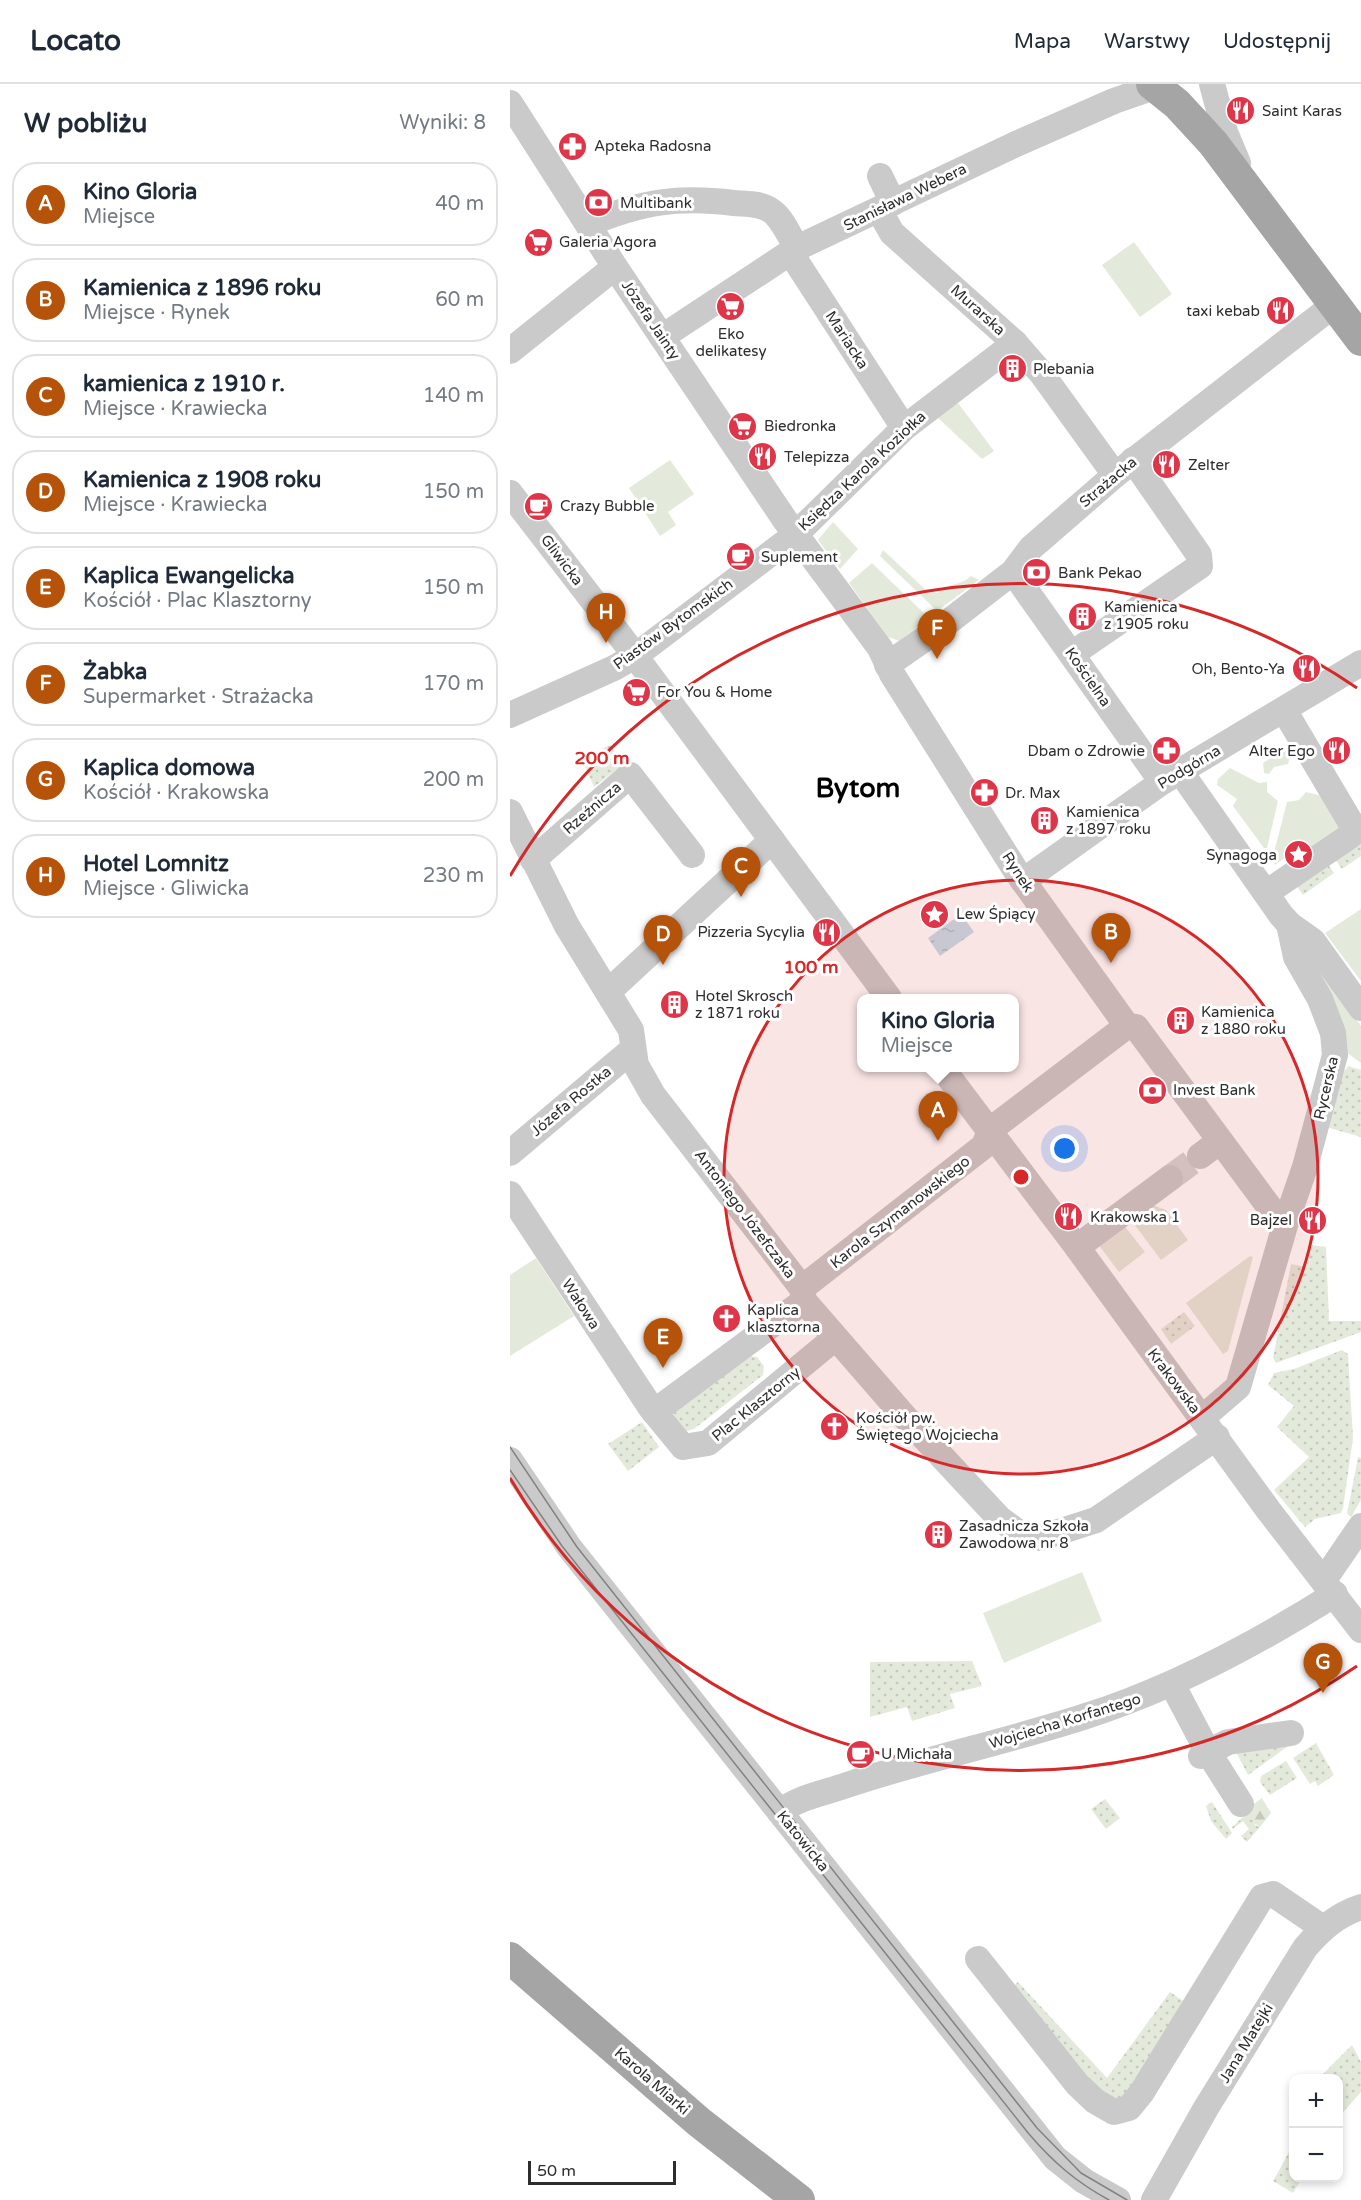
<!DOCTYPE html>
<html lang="pl">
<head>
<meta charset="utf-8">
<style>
  :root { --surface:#fff; --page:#f2f2f3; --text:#1f2937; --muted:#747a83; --line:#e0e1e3; --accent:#b45309 }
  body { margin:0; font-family:"Varela Round",sans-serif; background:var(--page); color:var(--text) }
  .controls { position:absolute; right:18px; bottom:18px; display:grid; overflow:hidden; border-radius:12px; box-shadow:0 3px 9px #0003 }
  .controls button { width:54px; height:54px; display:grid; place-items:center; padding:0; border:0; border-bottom:2px solid var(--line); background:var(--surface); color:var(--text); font:30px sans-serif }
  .scale { position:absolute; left:18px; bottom:15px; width:148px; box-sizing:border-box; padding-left:6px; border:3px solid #2d2d2d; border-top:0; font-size:16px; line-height:21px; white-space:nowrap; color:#2d2d2d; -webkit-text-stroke:4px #fff; paint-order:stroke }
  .you { position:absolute; left:555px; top:1065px; width:21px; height:21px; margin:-15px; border:4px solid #fff; border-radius:50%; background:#1a73e8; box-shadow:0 0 0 9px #1a73e833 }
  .badge { display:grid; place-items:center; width:39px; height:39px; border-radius:50%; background:var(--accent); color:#fff; font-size:20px; font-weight:700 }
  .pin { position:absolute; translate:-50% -50px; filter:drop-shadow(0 2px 3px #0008) }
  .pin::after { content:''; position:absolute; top:32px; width:21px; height:18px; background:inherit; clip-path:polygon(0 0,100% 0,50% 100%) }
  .popup { position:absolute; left:347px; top:910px; width:162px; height:78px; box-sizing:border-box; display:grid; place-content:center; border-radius:12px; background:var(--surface); filter:drop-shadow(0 2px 4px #0005); font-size:20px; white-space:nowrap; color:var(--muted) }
  .popup b { font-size:22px; color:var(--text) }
  .popup::after { content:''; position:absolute; left:50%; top:100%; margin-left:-12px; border:12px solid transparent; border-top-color:var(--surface) }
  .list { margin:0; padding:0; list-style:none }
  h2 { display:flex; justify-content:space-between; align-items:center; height:78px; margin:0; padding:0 24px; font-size:26px }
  h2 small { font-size:20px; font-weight:400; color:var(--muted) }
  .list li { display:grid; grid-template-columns:39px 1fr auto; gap:18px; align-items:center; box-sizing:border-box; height:84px; margin:0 12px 12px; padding:0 12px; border:2px solid var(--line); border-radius:24px }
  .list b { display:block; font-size:22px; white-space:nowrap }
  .list p { margin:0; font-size:20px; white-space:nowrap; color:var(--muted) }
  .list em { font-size:20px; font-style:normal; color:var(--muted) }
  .map { position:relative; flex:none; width:851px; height:2116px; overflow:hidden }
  header { display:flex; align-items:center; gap:36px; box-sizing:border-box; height:84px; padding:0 30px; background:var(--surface); border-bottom:2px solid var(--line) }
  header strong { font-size:28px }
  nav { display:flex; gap:33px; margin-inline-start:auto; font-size:21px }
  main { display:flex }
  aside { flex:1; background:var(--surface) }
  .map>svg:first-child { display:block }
  .grass { fill:url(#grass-dots) }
  .forest { fill:url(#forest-firs) }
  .park { fill:#e4eadb }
  .water { fill:url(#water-ripples) }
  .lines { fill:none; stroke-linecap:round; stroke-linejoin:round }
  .minor-tunnel { stroke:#d5d5d5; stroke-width:26; stroke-dasharray:26 13; stroke-linecap:butt }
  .minor { stroke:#cacaca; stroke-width:26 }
  .major { stroke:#a5a5a5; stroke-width:32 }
  .tram { stroke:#828282; stroke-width:1.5 }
  .ring { fill:none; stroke:#d62828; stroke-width:3 }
  .labels { text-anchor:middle; stroke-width:6; stroke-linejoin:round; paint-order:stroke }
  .poi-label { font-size:15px; fill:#2d2d2d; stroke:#fff; text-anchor:start }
  .street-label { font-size:15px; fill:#2d2d2d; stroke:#fff }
  .town-label { font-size:27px; font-weight:bold; fill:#000; stroke:#fff }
  .centre { fill:#d62828; stroke:#fff; stroke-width:3 }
  .ring-label { font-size:18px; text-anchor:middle; font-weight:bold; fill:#d62828; stroke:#fff; stroke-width:6; stroke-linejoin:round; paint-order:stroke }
</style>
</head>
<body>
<header>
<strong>Locato</strong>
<nav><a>Mapa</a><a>Warstwy</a><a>Udostępnij</a></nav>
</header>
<main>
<aside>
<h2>W pobliżu<small>Wyniki: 8</small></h2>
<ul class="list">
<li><span class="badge">A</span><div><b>Kino Gloria</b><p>Miejsce</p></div><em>40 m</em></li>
<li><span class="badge">B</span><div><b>Kamienica z 1896 roku</b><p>Miejsce · Rynek</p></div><em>60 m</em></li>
<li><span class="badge">C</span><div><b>kamienica z 1910 r.</b><p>Miejsce · Krawiecka</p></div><em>140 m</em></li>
<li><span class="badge">D</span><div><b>Kamienica z 1908 roku</b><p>Miejsce · Krawiecka</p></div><em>150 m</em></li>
<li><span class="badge">E</span><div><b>Kaplica Ewangelicka</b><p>Kościół · Plac Klasztorny</p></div><em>150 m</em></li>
<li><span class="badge">F</span><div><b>Żabka</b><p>Supermarket · Strażacka</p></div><em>170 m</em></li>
<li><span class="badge">G</span><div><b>Kaplica domowa</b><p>Kościół · Krakowska</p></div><em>200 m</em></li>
<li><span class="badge">H</span><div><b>Hotel Lomnitz</b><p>Miejsce · Gliwicka</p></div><em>230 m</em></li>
</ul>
</aside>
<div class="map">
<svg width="851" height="2116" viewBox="0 0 851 2116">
  <defs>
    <pattern id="grass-dots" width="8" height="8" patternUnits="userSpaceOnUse" patternTransform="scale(1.5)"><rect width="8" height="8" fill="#e4eadb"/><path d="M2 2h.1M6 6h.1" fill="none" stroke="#c4c9bc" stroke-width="1.8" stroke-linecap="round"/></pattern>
    <pattern id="forest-firs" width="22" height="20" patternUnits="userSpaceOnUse" patternTransform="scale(1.5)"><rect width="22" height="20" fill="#e4eadb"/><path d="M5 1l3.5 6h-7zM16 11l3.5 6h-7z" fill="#c4c9bc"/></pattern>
    <pattern id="water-ripples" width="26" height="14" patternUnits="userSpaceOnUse" patternTransform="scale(1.5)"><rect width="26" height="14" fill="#c7deea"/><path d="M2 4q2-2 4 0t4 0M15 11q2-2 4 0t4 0" fill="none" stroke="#abbfc9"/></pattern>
  </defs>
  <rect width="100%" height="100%" fill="#fff"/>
  <g class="grass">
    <polygon points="101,661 111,682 84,703 71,673"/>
    <polygon points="851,751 851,772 832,785 822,771"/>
    <polygon points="815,776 824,789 793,811 784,798"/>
    <polygon points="838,982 851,986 851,1053 816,1043 830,993"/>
    <polygon points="802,1161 816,1163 819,1237 851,1237 851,1248 766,1279 763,1274 781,1180 796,1183"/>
    <polygon points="674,1228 685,1242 661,1260 651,1245"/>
    <polygon points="832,1266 838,1270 843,1354 833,1424 831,1429 805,1435 795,1443 764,1406 799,1373 767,1343 784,1322 758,1301 764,1289 784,1285"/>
    <polygon points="239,1272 247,1273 254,1282 253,1291 184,1345 173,1348 163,1335 164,1329"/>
    <polygon points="132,1338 149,1363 118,1387 98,1360"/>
    <polygon points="848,1373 851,1374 851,1416 841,1433 837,1430"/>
    <polygon points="462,1577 472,1602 440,1610 445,1624 402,1637 397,1623 360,1633 360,1578"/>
    <polygon points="806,1659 824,1691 808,1702 805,1697 800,1700 783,1674"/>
    <polygon points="781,1660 738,1691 726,1668"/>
    <polygon points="776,1677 787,1694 760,1711 750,1698 751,1692"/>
    <polygon points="595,1715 610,1734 596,1745 581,1725"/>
    <polygon points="702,1718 722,1749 716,1755 701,1737 696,1722"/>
    <polygon points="746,1728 745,1741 750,1743 737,1758 731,1752 739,1745 733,1737 723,1745 722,1743 733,1733"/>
    <polygon points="508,1898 597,1994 660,1908 678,1920 617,2013 605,2015 583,2005 504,1902"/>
    <polygon points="842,1961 851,1978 851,2008 829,2033 828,1994 809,1994"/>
    <polygon points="783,2061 784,2094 792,2094 783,2109 763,2097"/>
  </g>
  <polygon class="forest" points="752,1714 761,1729 750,1743 743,1738 746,1728 738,1734 730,1730"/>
  <g class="park">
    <polygon points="624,158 662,210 630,233 592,181"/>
    <polygon points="448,319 484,367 472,375 427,333"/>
    <polygon points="160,376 184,410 158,428 166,441 150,452 119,404"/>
    <polygon points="323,438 348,465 330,485 308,456"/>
    <path d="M373,466L416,506L428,509C438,498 449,503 461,492L469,496L427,527L370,472Z"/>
    <polygon points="362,479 419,534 389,557 378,553 339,499"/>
    <polygon points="778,662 782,664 778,680 764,683 759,690 754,689 753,679"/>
    <polygon points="720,684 749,699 757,698 757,708 768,717 757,764 754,764 723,722 727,715 707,701 708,695"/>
    <polygon points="796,708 812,712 821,731 835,743 795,769 790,763 765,781 762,776 777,718 789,716"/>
    <polygon points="851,825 851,897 815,849"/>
    <polygon points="803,875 851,942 851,979 833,966"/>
    <polygon points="643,1121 656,1126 678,1156 651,1176 621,1136"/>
    <polygon points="613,1140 635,1168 609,1188 588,1160"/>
    <polygon points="740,1172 743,1173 718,1267 713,1270 676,1219"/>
    <polygon points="26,1174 64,1232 0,1272 0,1191"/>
    <polygon points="572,1488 592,1537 494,1579 473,1529"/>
  </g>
  <polygon class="water" points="451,830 464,848 430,872 418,854"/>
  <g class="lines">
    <polyline class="minor-tunnel" points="660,1094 690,1072"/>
    <g class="minor">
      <polyline points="702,0 715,48 728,79"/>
      <polyline points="0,19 105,183 275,436 370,564 382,590 506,787 617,942"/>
      <polyline points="370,92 383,119"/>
      <polyline points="369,126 382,149 505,259 532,290 605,391"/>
      <path d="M78,140C131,118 167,112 224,119C235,120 250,119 260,126C272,133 279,152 287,164"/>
      <polyline points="280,168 394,344"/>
      <polyline points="152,253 287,164 506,60 604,17 653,0"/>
      <polyline points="0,267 105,183"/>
      <polyline points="0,409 111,553 379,914"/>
      <polyline points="503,488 652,698"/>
      <polyline points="562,570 690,482 689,471 623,376"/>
      <polyline points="377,581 433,542 503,488 521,464 605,391 825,220"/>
      <polyline points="0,631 104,584 125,572 285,451 394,344 505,259"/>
      <polyline points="670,687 771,831 779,840 803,857 851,924"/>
      <polyline points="0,728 57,842 121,946 126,981 143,1011 292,1204 294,1217 394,1332 490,1435 512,1451 530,1454 586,1436 707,1353"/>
      <polyline points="23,776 120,691 182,771"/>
      <polyline points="513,797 652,698 851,579"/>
      <polyline points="756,809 840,752 844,744 774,626"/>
      <polyline points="98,908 262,756"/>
      <polyline points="617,942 626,943 760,1124 776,1138"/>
      <polyline points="432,984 567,1163 759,1427 851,1546"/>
      <polyline points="480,1046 617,942"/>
      <polyline points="0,1069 122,966"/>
      <polyline points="690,1072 710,1057"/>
      <polyline points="0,1110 141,1324 173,1363 198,1359 325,1254"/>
      <polyline points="567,1163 660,1094"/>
      <polyline points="292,1204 474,1062 480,1046"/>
      <polyline points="144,1328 294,1217"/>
      <polyline points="692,1334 728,1303 776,1138 795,1083 825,971 823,949 810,915 786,873 779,840"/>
      <polyline points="0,1376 59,1463 545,2074 574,2097 608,2116"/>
      <polyline points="814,1496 851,1442"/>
      <polyline points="662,1600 698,1668 718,1658 781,1649"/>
      <polyline points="691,1672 698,1668 731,1720"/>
      <path d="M270,1728C288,1713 315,1709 337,1701C415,1675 495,1658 573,1633C662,1605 746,1560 825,1510"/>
      <polyline points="468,1875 567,2000 585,2017 604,2028 619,2024 632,2008 752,1813 763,1810 813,1844"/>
      <path d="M644,2116L696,2024L795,1864C811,1845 827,1831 851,1823"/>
    </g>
    <g class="major">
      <polyline points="642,0 667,20 703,59 851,256"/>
      <polyline points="0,1874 189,2038 289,2116"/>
    </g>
    <g class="tram">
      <polyline points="0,1363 67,1463 527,2044 571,2089 617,2116"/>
      <path d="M0,1386L52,1462L519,2050C543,2078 566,2098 599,2116"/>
    </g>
  </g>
  <circle cx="511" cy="1093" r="297" fill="#d62828" fill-opacity=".12"/>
  <g class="ring">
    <circle cx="511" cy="1093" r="297"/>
    <path d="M847 1582A593 593 0 0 1 0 1394M0 792A593 593 0 0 1 847 604"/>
  </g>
  <defs>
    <symbol id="restaurant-disc" viewBox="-11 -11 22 22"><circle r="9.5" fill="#de3549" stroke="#fff"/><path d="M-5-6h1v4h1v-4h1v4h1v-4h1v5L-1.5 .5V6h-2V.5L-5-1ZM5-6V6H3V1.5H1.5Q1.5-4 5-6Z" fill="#fff"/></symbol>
    <symbol id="pharmacy-disc" viewBox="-11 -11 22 22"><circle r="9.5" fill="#de3549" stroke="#fff"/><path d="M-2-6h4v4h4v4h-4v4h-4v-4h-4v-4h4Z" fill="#fff"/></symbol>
    <symbol id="bank-disc" viewBox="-11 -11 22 22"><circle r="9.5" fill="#de3549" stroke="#fff"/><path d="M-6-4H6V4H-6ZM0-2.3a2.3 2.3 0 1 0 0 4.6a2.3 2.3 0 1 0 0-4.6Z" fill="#fff"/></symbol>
    <symbol id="supermarket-disc" viewBox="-11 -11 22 22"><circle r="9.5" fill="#de3549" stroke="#fff"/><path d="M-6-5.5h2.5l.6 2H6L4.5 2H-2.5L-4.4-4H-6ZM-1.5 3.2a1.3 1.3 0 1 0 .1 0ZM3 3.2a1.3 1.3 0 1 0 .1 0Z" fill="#fff"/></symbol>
    <symbol id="building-disc" viewBox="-11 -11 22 22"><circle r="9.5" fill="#de3549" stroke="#fff"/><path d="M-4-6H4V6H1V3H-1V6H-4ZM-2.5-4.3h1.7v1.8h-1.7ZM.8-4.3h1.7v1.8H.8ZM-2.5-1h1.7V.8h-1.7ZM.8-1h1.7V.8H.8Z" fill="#fff"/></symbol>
    <symbol id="cafe-disc" viewBox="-11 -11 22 22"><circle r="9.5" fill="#de3549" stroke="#fff"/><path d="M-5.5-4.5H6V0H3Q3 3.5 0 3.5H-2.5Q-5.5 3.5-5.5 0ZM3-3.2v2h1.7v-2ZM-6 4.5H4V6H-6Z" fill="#fff"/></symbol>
    <symbol id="sight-disc" viewBox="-11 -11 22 22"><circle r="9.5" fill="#de3549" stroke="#fff"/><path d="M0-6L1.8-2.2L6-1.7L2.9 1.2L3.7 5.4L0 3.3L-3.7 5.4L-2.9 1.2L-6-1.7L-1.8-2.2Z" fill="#fff"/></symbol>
    <symbol id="church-disc" viewBox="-11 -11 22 22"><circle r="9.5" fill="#de3549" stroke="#fff"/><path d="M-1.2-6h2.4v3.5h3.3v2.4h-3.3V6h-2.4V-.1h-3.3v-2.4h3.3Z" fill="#fff"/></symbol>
  </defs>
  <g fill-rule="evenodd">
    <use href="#restaurant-disc" x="714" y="10" width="33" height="33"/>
    <use href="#pharmacy-disc" x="46" y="46" width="33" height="33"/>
    <use href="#bank-disc" x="72" y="102" width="33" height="33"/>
    <use href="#supermarket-disc" x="12" y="142" width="33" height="33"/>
    <use href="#supermarket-disc" x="204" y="206" width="33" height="33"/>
    <use href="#restaurant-disc" x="754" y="210" width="33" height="33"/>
    <use href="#building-disc" x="486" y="268" width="33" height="33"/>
    <use href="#supermarket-disc" x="216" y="326" width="33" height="33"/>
    <use href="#restaurant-disc" x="236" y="356" width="33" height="33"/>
    <use href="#restaurant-disc" x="640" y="364" width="33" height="33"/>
    <use href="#cafe-disc" x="12" y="406" width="33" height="33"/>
    <use href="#cafe-disc" x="214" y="456" width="33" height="33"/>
    <use href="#bank-disc" x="510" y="472" width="33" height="33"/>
    <use href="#building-disc" x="556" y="516" width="33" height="33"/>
    <use href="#restaurant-disc" x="780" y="568" width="33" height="33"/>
    <use href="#supermarket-disc" x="110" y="592" width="33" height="33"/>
    <use href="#pharmacy-disc" x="640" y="650" width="33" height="33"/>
    <use href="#restaurant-disc" x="810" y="650" width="33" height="33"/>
    <use href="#pharmacy-disc" x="458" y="692" width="33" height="33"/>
    <use href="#building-disc" x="518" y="720" width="33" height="33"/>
    <use href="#sight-disc" x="772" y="754" width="33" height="33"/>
    <use href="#sight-disc" x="408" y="814" width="33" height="33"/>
    <use href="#restaurant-disc" x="300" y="832" width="33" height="33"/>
    <use href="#building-disc" x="148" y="904" width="33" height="33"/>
    <use href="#building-disc" x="654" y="920" width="33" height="33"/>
    <use href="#bank-disc" x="626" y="990" width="33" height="33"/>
    <use href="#restaurant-disc" x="542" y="1116" width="33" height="33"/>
    <use href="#restaurant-disc" x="786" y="1120" width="33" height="33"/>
    <use href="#church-disc" x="200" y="1218" width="33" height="33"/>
    <use href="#church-disc" x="308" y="1326" width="33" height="33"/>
    <use href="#building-disc" x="412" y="1434" width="33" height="33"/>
    <use href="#cafe-disc" x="334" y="1654" width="33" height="33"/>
  </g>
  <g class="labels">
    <g class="poi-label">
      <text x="752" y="32">Saint Karas</text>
      <text x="84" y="67">Apteka Radosna</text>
      <text x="110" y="124">Multibank</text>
      <text x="49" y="163">Galeria Agora</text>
      <text x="750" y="232" text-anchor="end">taxi kebab</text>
      <text x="221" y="255" text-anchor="middle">Eko<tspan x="221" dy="17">delikatesy</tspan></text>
      <text x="523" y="290">Plebania</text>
      <text x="254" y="347">Biedronka</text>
      <text x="274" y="378">Telepizza</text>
      <text x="678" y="386">Zelter</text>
      <text x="50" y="427">Crazy Bubble</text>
      <text x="251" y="478">Suplement</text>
      <text x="548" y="494">Bank Pekao</text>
      <text x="594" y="528">Kamienica<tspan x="594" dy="17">z 1905 roku</tspan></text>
      <text x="775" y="590" text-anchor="end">Oh, Bento-Ya</text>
      <text x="147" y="613">For You &amp; Home</text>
      <text x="635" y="672" text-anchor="end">Dbam o Zdrowie</text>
      <text x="805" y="672" text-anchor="end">Alter Ego</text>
      <text x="495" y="714">Dr. Max</text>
      <text x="556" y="733">Kamienica<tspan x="556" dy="17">z 1897 roku</tspan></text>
      <text x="767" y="776" text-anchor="end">Synagoga</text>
      <text x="446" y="835">Lew Śpiący</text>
      <text x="295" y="853" text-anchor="end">Pizzeria Sycylia</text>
      <text x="185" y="917">Hotel Skrosch<tspan x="185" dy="17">z 1871 roku</tspan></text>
      <text x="691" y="933">Kamienica<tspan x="691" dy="17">z 1880 roku</tspan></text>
      <text x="663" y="1011">Invest Bank</text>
      <text x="580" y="1138">Krakowska 1</text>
      <text x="782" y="1141" text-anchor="end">Bajzel</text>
      <text x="237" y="1231">Kaplica<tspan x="237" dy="17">klasztorna</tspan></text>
      <text x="346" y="1339">Kościół pw.<tspan x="346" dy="17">Świętego Wojciecha</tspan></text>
      <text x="449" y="1447">Zasadnicza Szkoła<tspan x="449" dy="17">Zawodowa nr 8</tspan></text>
      <text x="371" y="1675">U Michała</text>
    </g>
    <g class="street-label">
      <text transform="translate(395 113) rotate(-26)" y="5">Stanisława Webera</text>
      <text transform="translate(468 226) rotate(42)" y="5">Murarska</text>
      <text transform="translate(141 236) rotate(56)" y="5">Józefa Jainty</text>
      <text transform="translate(337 256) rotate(57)" y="5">Mariacka</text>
      <text transform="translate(352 387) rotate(-43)" y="5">Księdza Karola Koziołka</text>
      <text transform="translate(598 398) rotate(-40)" y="5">Strażacka</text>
      <text transform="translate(52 476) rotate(53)" y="5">Gliwicka</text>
      <text transform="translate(163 540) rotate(-36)" y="5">Piastów Bytomskich</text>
      <text transform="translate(578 593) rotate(55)" y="5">Kościelna</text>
      <text transform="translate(679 683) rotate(-31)" y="5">Podgórna</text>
      <text transform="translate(82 724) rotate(-41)" y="5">Rzeźnicza</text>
      <text transform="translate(508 788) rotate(57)" y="5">Rynek</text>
      <text transform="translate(816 1004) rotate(-77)" y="5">Rycerska</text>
      <text transform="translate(61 1017) rotate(-40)" y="5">Józefa Rostka</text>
      <text transform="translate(390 1128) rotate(-38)" y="5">Karola Szymanowskiego</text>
      <text transform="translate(235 1130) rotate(53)" y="5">Antoniego Józefczaka</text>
      <text transform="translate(71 1220) rotate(57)" y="5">Wałowa</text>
      <text transform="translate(664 1297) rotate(53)" y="5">Krakowska</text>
      <text transform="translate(246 1320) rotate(-39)" y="5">Plac Klasztorny</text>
      <text transform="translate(555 1637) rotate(-17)" y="5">Wojciecha Korfantego</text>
      <text transform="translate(293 1757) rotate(51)" y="5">Katowicka</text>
      <text transform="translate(736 1959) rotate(-59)" y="5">Jana Matejki</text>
      <text transform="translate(142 1997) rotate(41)" y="5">Karola Miarki</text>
    </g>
    <g class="town-label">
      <text x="348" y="713">Bytom</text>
    </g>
  </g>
  <circle cx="511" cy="1093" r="9" class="centre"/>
  <g class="ring-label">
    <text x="92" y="680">200 m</text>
    <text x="301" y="889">100 m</text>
  </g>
</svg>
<div class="controls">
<button>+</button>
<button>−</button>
</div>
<div class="scale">50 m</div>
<div class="you"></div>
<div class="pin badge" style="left:428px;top:1057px">A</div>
<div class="popup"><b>Kino Gloria</b>Miejsce</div>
<div class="pin badge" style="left:601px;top:879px">B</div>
<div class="pin badge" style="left:231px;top:813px">C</div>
<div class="pin badge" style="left:153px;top:881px">D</div>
<div class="pin badge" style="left:153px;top:1284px">E</div>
<div class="pin badge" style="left:427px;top:575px">F</div>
<div class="pin badge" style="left:813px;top:1609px">G</div>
<div class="pin badge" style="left:96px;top:559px">H</div>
</div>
</main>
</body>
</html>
